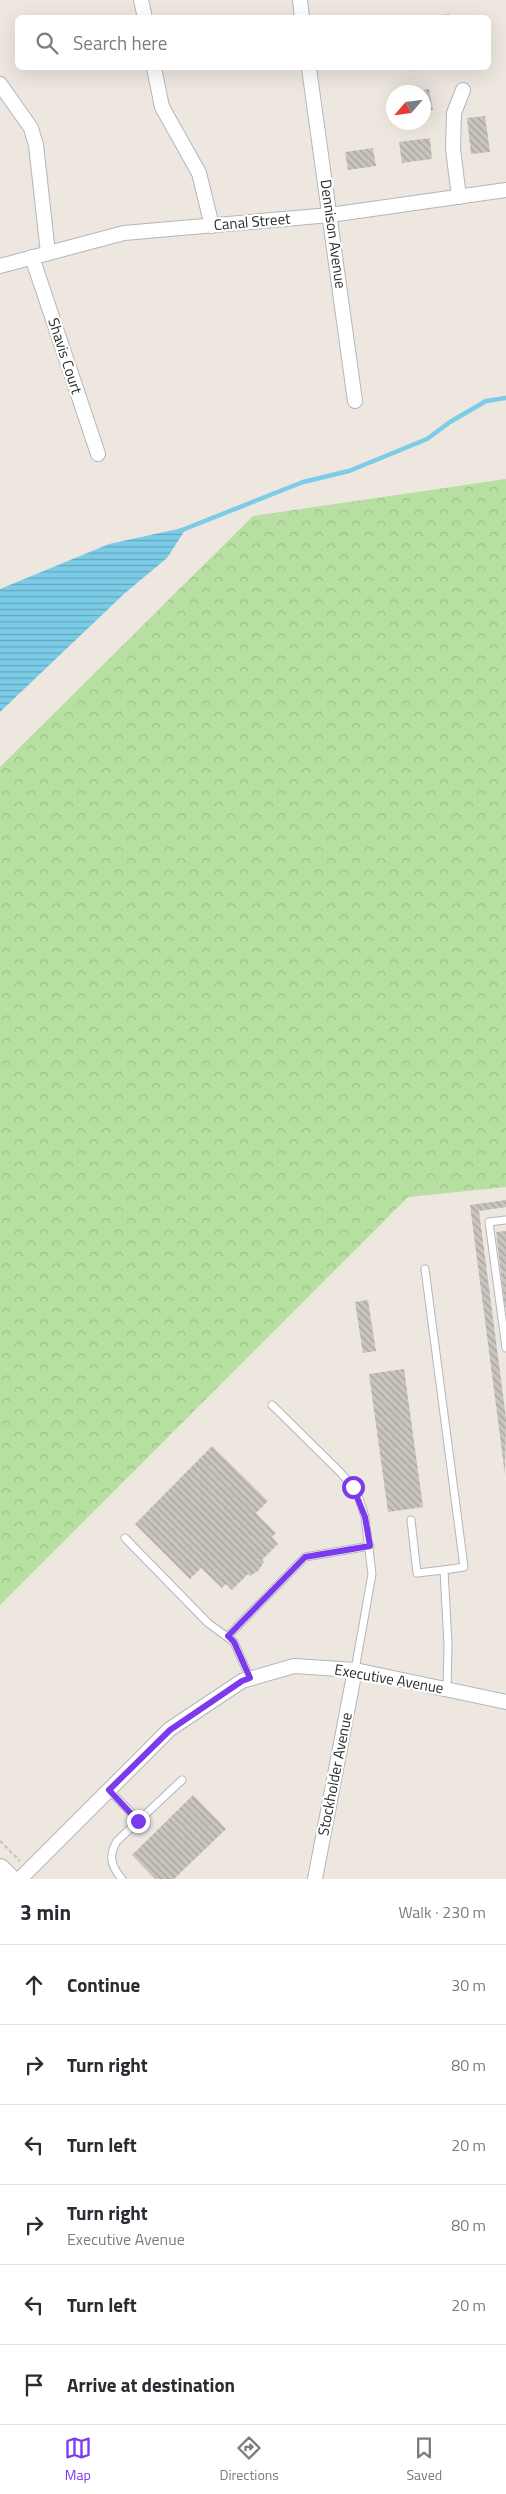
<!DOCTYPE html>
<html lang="en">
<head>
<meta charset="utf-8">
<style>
  :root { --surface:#fff; --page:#f7f7f7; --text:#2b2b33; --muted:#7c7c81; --line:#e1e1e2; --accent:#7c3aed }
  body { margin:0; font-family:"Titillium Web",sans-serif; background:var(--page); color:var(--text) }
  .compass { position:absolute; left:386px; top:85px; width:45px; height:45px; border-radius:50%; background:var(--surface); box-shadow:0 5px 20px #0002; rotate:242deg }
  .stop { position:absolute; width:15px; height:15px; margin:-11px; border:4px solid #7c3aed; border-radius:50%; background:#fff }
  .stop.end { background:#7c3aed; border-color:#fff; box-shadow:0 1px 5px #0008 }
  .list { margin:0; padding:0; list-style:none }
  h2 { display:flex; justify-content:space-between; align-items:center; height:65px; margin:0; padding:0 20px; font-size:21px }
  h2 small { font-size:16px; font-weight:400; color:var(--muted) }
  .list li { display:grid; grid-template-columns:32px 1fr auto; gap:15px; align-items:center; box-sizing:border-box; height:80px; padding:0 20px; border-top:1px solid var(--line) }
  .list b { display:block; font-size:19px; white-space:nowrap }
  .list p { margin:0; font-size:16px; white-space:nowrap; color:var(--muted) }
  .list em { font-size:16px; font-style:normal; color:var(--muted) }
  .icon { flex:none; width:28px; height:28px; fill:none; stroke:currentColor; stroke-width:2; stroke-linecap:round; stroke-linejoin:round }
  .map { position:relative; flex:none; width:506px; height:1879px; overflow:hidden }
  .search { position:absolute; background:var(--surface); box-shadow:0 5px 20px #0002; left:15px; right:15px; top:15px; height:55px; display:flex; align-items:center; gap:12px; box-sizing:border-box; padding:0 18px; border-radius:8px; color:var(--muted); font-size:19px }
  .sheet { height:545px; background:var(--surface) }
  nav { display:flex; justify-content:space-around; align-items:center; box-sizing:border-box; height:70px; border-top:1px solid var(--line); background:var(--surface); font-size:14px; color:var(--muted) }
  nav a { display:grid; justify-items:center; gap:2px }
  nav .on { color:var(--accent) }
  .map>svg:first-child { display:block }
  .forest { fill:url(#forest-crowns) }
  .water { fill:url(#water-rules) }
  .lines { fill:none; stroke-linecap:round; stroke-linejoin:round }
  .stream { stroke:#7bcce7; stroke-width:4.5 }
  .building { fill:url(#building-back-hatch) }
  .lane-casing { stroke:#b3b6bf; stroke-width:9 }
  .street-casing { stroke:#b3b6bf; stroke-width:16 }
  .secondary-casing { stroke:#b3b6bf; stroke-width:22 }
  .path { stroke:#c8c8c8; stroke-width:2.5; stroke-dasharray:4 2.5; stroke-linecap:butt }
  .lane { stroke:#fff; stroke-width:7 }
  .street { stroke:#fff; stroke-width:14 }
  .secondary { stroke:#fff; stroke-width:20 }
  .route { stroke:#7c3aed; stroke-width:6 }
  .labels { text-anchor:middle; stroke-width:4.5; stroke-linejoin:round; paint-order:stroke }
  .street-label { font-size:15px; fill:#2d2d2d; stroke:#fff }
</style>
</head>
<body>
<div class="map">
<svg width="506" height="1879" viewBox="0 0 506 1879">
  <defs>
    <pattern id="forest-crowns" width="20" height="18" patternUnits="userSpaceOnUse" patternTransform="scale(1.25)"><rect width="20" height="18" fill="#b7dfa1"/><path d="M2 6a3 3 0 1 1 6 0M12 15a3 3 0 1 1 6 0" fill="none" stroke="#9ec08b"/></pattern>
    <pattern id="water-rules" width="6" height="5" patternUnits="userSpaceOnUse" patternTransform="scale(1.25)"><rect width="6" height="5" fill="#7bcce7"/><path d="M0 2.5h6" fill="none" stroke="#65a6bc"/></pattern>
    <pattern id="building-back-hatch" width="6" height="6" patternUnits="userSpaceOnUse" patternTransform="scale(1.25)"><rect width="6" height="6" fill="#c9c5be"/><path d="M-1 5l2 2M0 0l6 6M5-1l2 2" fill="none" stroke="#a4a09b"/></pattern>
  </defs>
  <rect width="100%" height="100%" fill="#ede7e0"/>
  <polygon class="forest" points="506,479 506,1187 408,1197 0,1605 0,767 253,516"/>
  <polygon class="water" points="187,527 167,558 125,593 0,712 0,589 109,544"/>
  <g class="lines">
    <polyline class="stream" points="182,530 303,482 349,471 371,462 427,439 450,422 486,401 506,398"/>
  </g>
  <g class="building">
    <polygon points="449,14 449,18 435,18 435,16"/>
    <polygon points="429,89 433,110 424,112 424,92 410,91"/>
    <polygon points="485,116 490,152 471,154 467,118"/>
    <polygon points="430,138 432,159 402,163 399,142"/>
    <polygon points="373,148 376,166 348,170 345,152"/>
    <polygon points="506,1200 506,1207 479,1211 506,1418 505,1475 470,1205"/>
    <polygon points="506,1231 506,1307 505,1307 496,1232"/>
    <polygon points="368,1300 376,1351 363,1353 355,1302"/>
    <polygon points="404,1369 423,1507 388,1512 369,1374"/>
    <polygon points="212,1446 268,1501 256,1513 276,1533 272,1537 278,1544 262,1560 264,1562 258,1571 250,1576 248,1574 232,1590 226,1584 222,1588 201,1568 190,1579 135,1524"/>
    <polygon points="193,1795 226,1829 174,1879 155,1879 132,1855"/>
  </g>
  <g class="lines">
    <defs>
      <g id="lane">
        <polyline points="506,1220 489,1222 506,1348"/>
        <polyline points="425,1269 464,1567 444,1570 448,1644 447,1689"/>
        <polyline points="272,1405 340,1472 353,1487 359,1498 365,1517 372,1574 355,1670"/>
        <polyline points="411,1520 417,1573 444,1570"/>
        <polyline points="125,1538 208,1623 234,1642 250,1678"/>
        <polyline points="228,1636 305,1557 370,1546"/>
        <polyline points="109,1790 139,1821"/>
        <path d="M122,1879C111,1866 108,1856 117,1841L182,1780"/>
      </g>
      <g id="street">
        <polyline points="141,0 145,18"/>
        <polyline points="300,0 302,18"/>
        <polyline points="154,68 162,107 199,173 212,226"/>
        <polyline points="309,68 355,401"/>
        <polyline points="0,84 31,128 36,145 48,253"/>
        <polyline points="459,197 453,149 454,113 463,90"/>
        <polyline points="32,257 98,454"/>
        <polyline points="0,266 124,233 330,215 506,190"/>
        <polyline points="20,1879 170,1729 242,1681 294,1666 355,1670 506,1702"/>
        <polyline points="315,1879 355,1670"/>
      </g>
      <polyline id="secondary" points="0,1869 10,1879"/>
    </defs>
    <use href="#lane" class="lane-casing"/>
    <use href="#street" class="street-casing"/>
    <use href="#secondary" class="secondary-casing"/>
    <polyline class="path" points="0,1841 20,1861"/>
    <use href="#lane" class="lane"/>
    <use href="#street" class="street"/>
    <use href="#secondary" class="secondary"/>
  </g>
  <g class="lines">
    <polyline class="route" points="138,1821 109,1790 170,1730 242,1681 250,1678 234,1642 228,1636 305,1557 370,1546 365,1517 353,1487"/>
  </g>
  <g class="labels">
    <g class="street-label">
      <text transform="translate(252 222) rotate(-5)" y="5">Canal Street</text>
      <text transform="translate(333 234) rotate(82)" y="5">Dennison Avenue</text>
      <text transform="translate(65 356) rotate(72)" y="5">Shavis Court</text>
      <text transform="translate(389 1679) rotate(10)" y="5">Executive Avenue</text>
      <text transform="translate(335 1774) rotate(-79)" y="5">Stockholder Avenue</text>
    </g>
  </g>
</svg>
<svg class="compass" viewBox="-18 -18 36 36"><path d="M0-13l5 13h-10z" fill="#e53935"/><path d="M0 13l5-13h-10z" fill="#7c7c81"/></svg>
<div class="stop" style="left:353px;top:1487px"></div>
<div class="stop end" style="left:138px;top:1821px"></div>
<div class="search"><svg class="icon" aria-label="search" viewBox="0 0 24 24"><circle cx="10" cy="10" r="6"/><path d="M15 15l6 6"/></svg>Search here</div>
</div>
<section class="sheet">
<h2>3 min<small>Walk · 230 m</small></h2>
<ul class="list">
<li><svg class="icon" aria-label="ahead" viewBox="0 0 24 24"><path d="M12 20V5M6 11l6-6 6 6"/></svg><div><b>Continue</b></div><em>30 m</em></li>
<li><svg class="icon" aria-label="right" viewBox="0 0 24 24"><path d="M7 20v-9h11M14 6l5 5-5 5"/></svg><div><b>Turn right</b></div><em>80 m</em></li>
<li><svg class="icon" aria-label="left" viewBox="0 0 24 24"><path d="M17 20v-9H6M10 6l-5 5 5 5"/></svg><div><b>Turn left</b></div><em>20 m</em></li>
<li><svg class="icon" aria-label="right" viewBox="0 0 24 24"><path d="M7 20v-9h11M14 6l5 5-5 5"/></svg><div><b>Turn right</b><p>Executive Avenue</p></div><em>80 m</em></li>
<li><svg class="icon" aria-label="left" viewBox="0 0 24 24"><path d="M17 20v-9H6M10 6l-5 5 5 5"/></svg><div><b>Turn left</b></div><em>20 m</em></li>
<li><svg class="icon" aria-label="arrive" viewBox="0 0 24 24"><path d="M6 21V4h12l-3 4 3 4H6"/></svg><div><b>Arrive at destination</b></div></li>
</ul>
</section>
<nav>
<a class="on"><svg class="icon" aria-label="map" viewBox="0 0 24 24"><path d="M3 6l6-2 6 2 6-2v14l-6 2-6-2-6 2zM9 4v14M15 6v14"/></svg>Map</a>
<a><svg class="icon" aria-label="directions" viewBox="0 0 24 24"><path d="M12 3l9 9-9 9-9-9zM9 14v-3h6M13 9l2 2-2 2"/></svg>Directions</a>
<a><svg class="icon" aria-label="saved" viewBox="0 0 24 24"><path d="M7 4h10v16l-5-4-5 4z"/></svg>Saved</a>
</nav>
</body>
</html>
